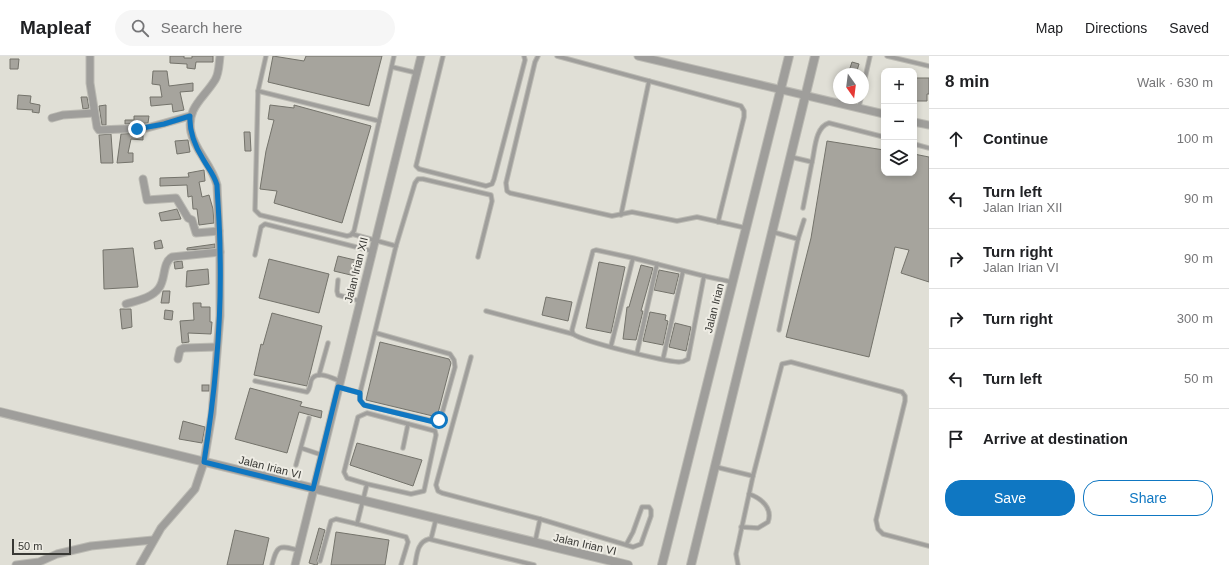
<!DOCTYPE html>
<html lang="en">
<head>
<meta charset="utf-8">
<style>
  :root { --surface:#fff; --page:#f6f6f6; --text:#202124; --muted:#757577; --line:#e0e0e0; --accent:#0f77c2 }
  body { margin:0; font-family:Helvetica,sans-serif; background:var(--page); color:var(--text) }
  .controls { position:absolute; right:12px; top:12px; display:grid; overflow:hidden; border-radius:8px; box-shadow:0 2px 6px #0003 }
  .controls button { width:36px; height:36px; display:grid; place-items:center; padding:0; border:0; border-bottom:1px solid var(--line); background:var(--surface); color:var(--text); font:20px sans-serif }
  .compass { position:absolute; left:833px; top:12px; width:36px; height:36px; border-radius:50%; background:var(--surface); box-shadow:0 2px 6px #0003; rotate:166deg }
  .scale { position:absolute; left:12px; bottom:10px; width:59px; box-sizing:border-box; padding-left:4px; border:2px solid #393935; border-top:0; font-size:11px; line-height:14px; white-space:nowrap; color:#393935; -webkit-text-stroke:3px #eeece4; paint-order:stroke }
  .stop { position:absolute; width:12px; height:12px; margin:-9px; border:3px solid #0f77c2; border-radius:50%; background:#fff }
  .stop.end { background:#0f77c2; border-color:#fff; box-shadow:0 1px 4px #0008 }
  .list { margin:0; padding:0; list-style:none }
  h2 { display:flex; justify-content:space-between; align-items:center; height:52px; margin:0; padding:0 16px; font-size:17px }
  h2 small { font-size:13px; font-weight:400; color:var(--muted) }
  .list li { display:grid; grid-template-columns:26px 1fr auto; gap:12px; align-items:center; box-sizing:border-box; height:60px; padding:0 16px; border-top:1px solid var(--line) }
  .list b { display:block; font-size:15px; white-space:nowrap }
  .list p { margin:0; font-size:13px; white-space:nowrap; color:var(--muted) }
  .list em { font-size:13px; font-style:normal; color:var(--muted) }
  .actions { display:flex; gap:8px; padding:12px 16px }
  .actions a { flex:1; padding:9px 0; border:1px solid var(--accent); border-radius:16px; text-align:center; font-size:14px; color:var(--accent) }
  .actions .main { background:var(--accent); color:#fff }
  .icon { flex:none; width:22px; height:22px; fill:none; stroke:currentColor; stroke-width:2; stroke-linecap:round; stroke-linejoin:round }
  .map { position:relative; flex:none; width:929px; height:509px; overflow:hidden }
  header { display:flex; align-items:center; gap:24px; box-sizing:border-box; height:56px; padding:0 20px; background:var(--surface); border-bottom:1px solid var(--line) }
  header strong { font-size:19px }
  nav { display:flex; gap:22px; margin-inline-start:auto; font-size:14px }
  .search { width:280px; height:36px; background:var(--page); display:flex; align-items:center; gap:10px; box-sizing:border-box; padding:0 14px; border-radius:22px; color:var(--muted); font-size:15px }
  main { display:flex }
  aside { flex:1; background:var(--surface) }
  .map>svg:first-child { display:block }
  .building { fill:#a6a49d; stroke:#74736b }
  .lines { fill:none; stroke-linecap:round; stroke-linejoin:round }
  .service-casing { stroke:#bbbab3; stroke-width:5.5 }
  .minor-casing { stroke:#bbbab3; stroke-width:9 }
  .tertiary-casing { stroke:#bbbab3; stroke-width:10 }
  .service { stroke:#9f9e9b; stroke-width:3.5 }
  .minor { stroke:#9f9e9b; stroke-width:7 }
  .tertiary { stroke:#9f9e9b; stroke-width:8 }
  .route { stroke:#0f77c2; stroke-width:5 }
  .labels { text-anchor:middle; stroke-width:4; stroke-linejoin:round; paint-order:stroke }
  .street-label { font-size:11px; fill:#393935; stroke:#eeece4 }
</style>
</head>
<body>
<header>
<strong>Mapleaf</strong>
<div class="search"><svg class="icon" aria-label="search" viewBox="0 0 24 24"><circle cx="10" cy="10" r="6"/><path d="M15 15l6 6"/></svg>Search here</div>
<nav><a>Map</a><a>Directions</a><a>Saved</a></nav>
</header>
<main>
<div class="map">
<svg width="929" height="509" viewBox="0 0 929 509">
  <rect width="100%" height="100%" fill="#e0dfd6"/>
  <g class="building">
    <polygon points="170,0 184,0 184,2 192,2 192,0 213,0 213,6 196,6 195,13 187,12 187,8 170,7"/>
    <polygon points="273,0 304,5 306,0 382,0 369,50 268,26"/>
    <polygon points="10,3 19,3 18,13 10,13"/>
    <polygon points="852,6 859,8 856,18 848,18"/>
    <polygon points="153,15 167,15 169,30 193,27 193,35 180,36 184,54 173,56 172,48 151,50 150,41 162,41 160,29 152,28"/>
    <polygon points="914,22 929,22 929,38 927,38 927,45 914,45"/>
    <polygon points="18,39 31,40 30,47 40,49 39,57 32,56 33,54 17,53"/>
    <polygon points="81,41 87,41 89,52 83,53"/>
    <polygon points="106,49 106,69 102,69 99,50"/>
    <polygon points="270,49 294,52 294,49 371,70 342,167 274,147 277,135 260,133 266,95 274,64 268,63"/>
    <polygon points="134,60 149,60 148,67 125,68 125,64 134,64"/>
    <polygon points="244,76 250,76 251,95 245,95"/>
    <polygon points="143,77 143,84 131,83 128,97 133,97 133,106 117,107 121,78"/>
    <polygon points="111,78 113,107 101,107 99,79"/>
    <polygon points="188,84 190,96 177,98 175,85"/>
    <polygon points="827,85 884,94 884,117 914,117 914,98 929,101 929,226 901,217 909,194 895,191 869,301 786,281 811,182"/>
    <polygon points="204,114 205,125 199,126 202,141 209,139 213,153 214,167 199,169 197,153 193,153 192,140 188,141 187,129 160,130 160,122 189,121 188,117"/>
    <polygon points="177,153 181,163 161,165 159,157"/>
    <polygon points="161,184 163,192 155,193 154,186"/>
    <polygon points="215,188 215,192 187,194 187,192"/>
    <polygon points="133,192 138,231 104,233 103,194"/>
    <polygon points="338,200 359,205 355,220 334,215"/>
    <polygon points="269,203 329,218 319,257 259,242"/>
    <polygon points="182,205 183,212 175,213 174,206"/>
    <polygon points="599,206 625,211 611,277 586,272"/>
    <polygon points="641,209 653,212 641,255 643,255 636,284 623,283 627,251 629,251"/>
    <polygon points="208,213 209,228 186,231 187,215"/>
    <polygon points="659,214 679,218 674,238 654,234"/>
    <polygon points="163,235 170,235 169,247 161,247"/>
    <polygon points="546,241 572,246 568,265 542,259"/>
    <polygon points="193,247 201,247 201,251 210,251 210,266 212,266 211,278 188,277 189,286 182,287 180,265 194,264"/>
    <polygon points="120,253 131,253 132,271 122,273"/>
    <polygon points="165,254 173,255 172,264 164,263"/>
    <polygon points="650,256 666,259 665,264 668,265 663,289 643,285"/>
    <polygon points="272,257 322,270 307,330 254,319 261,288 263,289"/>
    <polygon points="675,267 691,271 686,295 669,291"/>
    <polygon points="380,286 449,303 451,307 437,361 366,344"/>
    <rect x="202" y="329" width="7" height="6"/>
    <polygon points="250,332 302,346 300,350 322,355 321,362 299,356 287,397 235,383"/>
    <polygon points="183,365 205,371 202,387 179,383"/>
    <polygon points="357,387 422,404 413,430 350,409"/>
    <polygon points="319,472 325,474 317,504 318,508 316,509 309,507"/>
    <polygon points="235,474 269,482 263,509 227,509"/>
    <polygon points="336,476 389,484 385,509 331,509"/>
  </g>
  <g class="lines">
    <defs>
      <g id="service">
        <polyline points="266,0 258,35 255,154 260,159 347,180 351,179 354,175 394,0"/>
        <polyline points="443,0 416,110 419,113 486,130 492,128 494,123 525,4 524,0"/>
        <polyline points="538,0 535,6 506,127 507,135 510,137 612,160 632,156 677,165 697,161 746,172"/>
        <polyline points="557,0 741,50 744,55 744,61 718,166"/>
        <polyline points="887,0 929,10"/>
        <polyline points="392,11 417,17"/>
        <polyline points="863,31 870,0"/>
        <polyline points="258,35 379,65"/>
        <polyline points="859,51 861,42"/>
        <polyline points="914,88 929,92"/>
        <path d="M791,101L812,106C815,94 815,71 829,67L884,81"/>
        <polyline points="803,152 812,106"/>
        <polyline points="621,159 649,25"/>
        <polyline points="773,176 798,183 779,274"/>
        <polyline points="352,178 396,190 415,127 418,123 423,123 491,139 492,145 478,201"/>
        <polyline points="798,183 804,164"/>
        <polyline points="255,199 261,171 265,168 372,195"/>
        <polyline points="704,220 732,226"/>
        <polyline points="338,224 337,235 338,239 360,245"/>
        <polyline points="486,255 573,278"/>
        <path d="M611,290L633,202L704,220L688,303C685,305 683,306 679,306C663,305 584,286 573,278L572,274L593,195L596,194L633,202"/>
        <polyline points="637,297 657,208"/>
        <polyline points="471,301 436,429 438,435 442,437 540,463 633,491 641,488 651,460 651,454 649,451 642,451 633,476 626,489"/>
        <polyline points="663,303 683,215"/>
        <polyline points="319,319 328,287"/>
        <path d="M255,325L307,336C310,333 310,329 311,325C315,313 332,322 340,325"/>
        <polyline points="339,331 360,337 396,190"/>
        <polyline points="360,337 360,344 364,349 437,366 441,361 455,311 454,304 450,298 376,277"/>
        <polyline points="301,392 322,399"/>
        <polyline points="403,392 408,368"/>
        <polyline points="296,409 309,362"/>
        <polyline points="716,411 753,420 736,498 738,509"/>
        <polyline points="753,420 782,308 791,306 902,336 905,340 905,345 876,464 878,473 883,478 929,490"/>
        <polyline points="357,468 406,481 408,486 401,509"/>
        <path d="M741,471L758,472L768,466C773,452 761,442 749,438"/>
        <polyline points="431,483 436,463"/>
        <polyline points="535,486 540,463"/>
        <polyline points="320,505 331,465 336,463 357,468 367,428 347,422 344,416 358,361 367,357 435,375 436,379 424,435 411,438 367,428"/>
        <path d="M272,509C277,489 279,489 298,494"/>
        <path d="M415,509C417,499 417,486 429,483L534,509"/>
      </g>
      <g id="minor">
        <polyline points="90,0 90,27 97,71 99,74 147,72 190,60"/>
        <polyline points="638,0 884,58"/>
        <polyline points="52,62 63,59 94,57"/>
        <polyline points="914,66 929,69"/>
        <polyline points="143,123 147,144 176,142 188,162 192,164 196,177 219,175"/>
        <path d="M126,248C136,245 152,242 159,232C166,223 162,207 172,201L220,196"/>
        <polyline points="178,303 180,294 184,292 217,291"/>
        <polyline points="16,509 39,506 57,498 91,490 153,484"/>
        <path d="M140,509L161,472L195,433L204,406L212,358L220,260V196L217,129C212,109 195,95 191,76C186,52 204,42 215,24C219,18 219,8 220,0"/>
        <polyline points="295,509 421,0"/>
      </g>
      <g id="tertiary">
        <polyline points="0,356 628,509"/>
        <polyline points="662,509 789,0"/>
        <polyline points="691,509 815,0"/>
      </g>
    </defs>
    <use href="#service" class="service-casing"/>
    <use href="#minor" class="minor-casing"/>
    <use href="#tertiary" class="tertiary-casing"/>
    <use href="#service" class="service"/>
    <use href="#minor" class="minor"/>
    <use href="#tertiary" class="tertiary"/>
  </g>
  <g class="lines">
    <path class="route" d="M137,73L164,68L190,60C189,76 195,90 203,103C208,112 214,118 217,129C218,151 220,173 220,196C222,266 215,337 204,406L313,433L338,331L360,337V344L364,349L434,366L439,364"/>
  </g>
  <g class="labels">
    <g class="street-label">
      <text transform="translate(356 214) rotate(-76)" y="4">Jalan Irian XII</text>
      <text transform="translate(714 252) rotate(-76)" y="4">Jalan Irian</text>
      <text transform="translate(270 411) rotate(14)" y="4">Jalan Irian VI</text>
      <text transform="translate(585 488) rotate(13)" y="4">Jalan Irian VI</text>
    </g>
  </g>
</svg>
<div class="controls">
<button>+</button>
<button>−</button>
<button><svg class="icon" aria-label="layers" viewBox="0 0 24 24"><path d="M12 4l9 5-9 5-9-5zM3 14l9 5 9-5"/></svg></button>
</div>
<svg class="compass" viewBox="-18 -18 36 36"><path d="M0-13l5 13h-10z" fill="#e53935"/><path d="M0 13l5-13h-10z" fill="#757577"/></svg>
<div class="scale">50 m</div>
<div class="stop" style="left:439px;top:364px"></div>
<div class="stop end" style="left:137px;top:73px"></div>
</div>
<aside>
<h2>8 min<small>Walk · 630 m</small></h2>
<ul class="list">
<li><svg class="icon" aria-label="ahead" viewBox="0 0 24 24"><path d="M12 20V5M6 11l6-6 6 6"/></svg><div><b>Continue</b></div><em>100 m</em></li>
<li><svg class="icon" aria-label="left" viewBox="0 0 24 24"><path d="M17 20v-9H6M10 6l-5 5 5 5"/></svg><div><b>Turn left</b><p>Jalan Irian XII</p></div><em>90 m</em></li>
<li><svg class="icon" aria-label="right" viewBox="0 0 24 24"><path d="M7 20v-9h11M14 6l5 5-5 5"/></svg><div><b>Turn right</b><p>Jalan Irian VI</p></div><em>90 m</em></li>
<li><svg class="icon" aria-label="right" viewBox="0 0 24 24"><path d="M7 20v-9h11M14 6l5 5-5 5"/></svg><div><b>Turn right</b></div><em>300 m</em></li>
<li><svg class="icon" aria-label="left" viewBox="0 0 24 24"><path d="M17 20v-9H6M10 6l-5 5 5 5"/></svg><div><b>Turn left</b></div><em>50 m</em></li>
<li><svg class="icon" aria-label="arrive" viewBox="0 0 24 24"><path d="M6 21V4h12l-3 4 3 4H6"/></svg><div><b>Arrive at destination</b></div></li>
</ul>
<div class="actions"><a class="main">Save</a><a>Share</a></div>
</aside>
</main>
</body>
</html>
